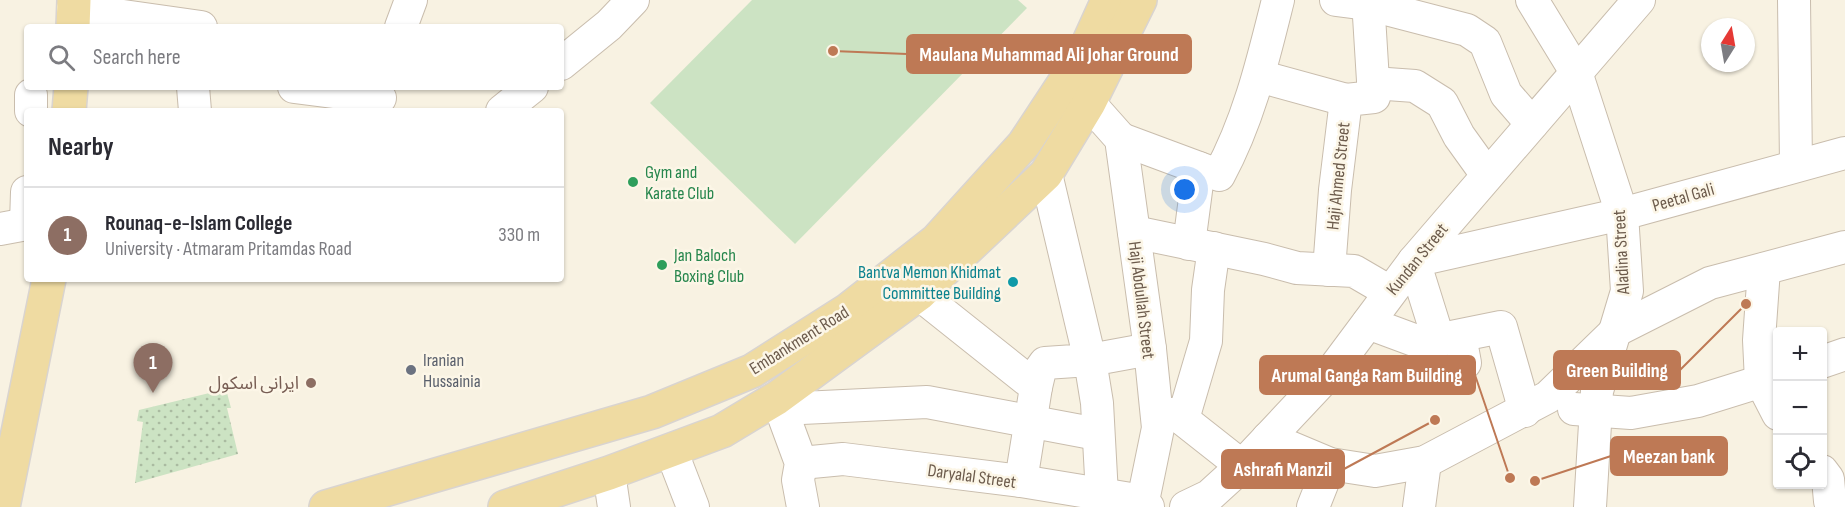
<!DOCTYPE html>
<html lang="en">
<head>
<meta charset="utf-8">
<style>
  :root { --surface:#fff; --page:#f7f7f7; --text:#2b2b33; --muted:#7c7c81; --line:#e1e1e2; --accent:#2563eb }
  body { margin:0; font-family:"Sofia Sans Condensed","Noto Sans Arabic",sans-serif; background:var(--page); color:var(--text) }
  .controls { position:absolute; right:18px; bottom:18px; display:grid; overflow:hidden; border-radius:6px; box-shadow:0 2px 4px #0004 }
  .controls button { width:54px; height:54px; display:grid; place-items:center; padding:0; border:0; border-bottom:2px solid var(--line); background:var(--surface); color:var(--text); font:30px sans-serif }
  .compass { position:absolute; left:1701px; top:18px; width:54px; height:54px; border-radius:50%; background:var(--surface); box-shadow:0 2px 4px #0004; rotate:11deg }
  .you { position:absolute; left:1185px; top:190px; width:21px; height:21px; margin:-15px; border:4px solid #fff; border-radius:50%; background:#1a73e8; box-shadow:0 0 0 9px #1a73e833 }
  .badge { display:grid; place-items:center; width:39px; height:39px; border-radius:50%; background:var(--accent); color:#fff; font-size:20px; font-weight:700 }
  .pin { position:absolute; translate:-50% -50px; filter:drop-shadow(0 2px 3px #0008) }
  .pin::after { content:''; position:absolute; top:32px; width:21px; height:18px; background:inherit; clip-path:polygon(0 0,100% 0,50% 100%) }
  .list { margin:0; padding:0; list-style:none }
  h2 { display:flex; justify-content:space-between; align-items:center; height:78px; margin:0; padding:0 24px; font-size:26px }
  h2 small { font-size:20px; font-weight:400; color:var(--muted) }
  .list li { display:grid; grid-template-columns:39px 1fr auto; gap:18px; align-items:center; box-sizing:border-box; height:96px; padding:0 24px; border-top:2px solid var(--line) }
  .list b { display:block; font-size:22px; white-space:nowrap }
  .list p { margin:0; font-size:20px; white-space:nowrap; color:var(--muted) }
  .list em { font-size:20px; font-style:normal; color:var(--muted) }
  .icon { flex:none; width:33px; height:33px; fill:none; stroke:currentColor; stroke-width:2; stroke-linecap:round; stroke-linejoin:round }
  .map { position:relative; flex:none; width:1845px; height:507px; overflow:hidden }
  .search { position:absolute; background:var(--surface); box-shadow:0 2px 4px #0004; left:24px; top:24px; width:540px; height:66px; display:flex; align-items:center; gap:15px; box-sizing:border-box; padding:0 21px; border-radius:6px; color:var(--muted); font-size:22px }
  .panel { position:absolute; background:var(--surface); box-shadow:0 2px 4px #0004; left:24px; top:108px; width:540px; height:174px; border-radius:6px }
  .map>svg:first-child { display:block }
  .grass { fill:url(#grass-dots) }
  .garden { fill:#cce3c3 }
  .lines { fill:none; stroke-linecap:round; stroke-linejoin:round }
  .minor-casing { stroke:#c9bdad; stroke-width:34 }
  .major-casing { stroke:#d9d4d0; stroke-width:36 }
  .minor { stroke:#fff; stroke-width:32 }
  .major { stroke:#efdba2; stroke-width:33 }
  .leisure-dot { fill:#2e9e5b; stroke:#fcf6e7; stroke-width:2 }
  .culture-dot { fill:#0f9aa8; stroke:#fcf6e7; stroke-width:2 }
  .worship-dot { fill:#6b7280; stroke:#fcf6e7; stroke-width:2 }
  .education-dot { fill:#8d6e63; stroke:#fcf6e7; stroke-width:2 }
  .labels { text-anchor:middle; stroke-width:5; stroke-linejoin:round; paint-order:stroke }
  .leisure-label { font-size:18px; fill:#27864d; stroke:#fcf6e7; text-anchor:start }
  .street-label { font-size:18px; fill:#6c5b4c; stroke:#fcf6e7 }
  .culture-label { font-size:18px; fill:#0d838f; stroke:#fcf6e7; text-anchor:end }
  .worship-label { font-size:18px; fill:#5b616d; stroke:#fcf6e7; text-anchor:start }
  .education-label { font-size:18px; fill:#785e54; stroke:#fcf6e7; text-anchor:end }
  .leader { fill:none; stroke:#be7955; stroke-width:2 }
  .callout-dot { fill:#be7955; stroke:#fcf6e7; stroke-width:2 }
  .callout { fill:#be7955; stroke:#be7955; stroke-width:2 }
  .callout-label { font-size:20px; text-anchor:middle; font-weight:bold; fill:#fff }
</style>
</head>
<body>
<div class="map">
<svg width="1845" height="507" viewBox="0 0 1845 507">
  <defs>
    <pattern id="grass-dots" width="8" height="8" patternUnits="userSpaceOnUse" patternTransform="scale(1.5)"><rect width="8" height="8" fill="#cce3c3"/><path d="M2 2h.1M6 6h.1" fill="none" stroke="#aabba1" stroke-width="1.8" stroke-linecap="round"/></pattern>
  </defs>
  <rect width="100%" height="100%" fill="#f8f2e2"/>
  <polygon class="grass" points="226,389 231,408 227,408 238,454 135,483 143,422 137,421 139,410"/>
  <polygon class="garden" points="752,0 1018,0 1027,8 795,244 650,103"/>
  <g class="lines">
    <defs>
      <g id="minor">
        <polyline points="1336,0 1367,4 1467,30 1485,42 1506,94 1532,124"/>
        <polyline points="1532,0 1576,72 1622,214 1627,291 1597,391 1590,507"/>
        <polyline points="1794,0 1796,165"/>
        <polyline points="73,9 201,27"/>
        <polyline points="401,27 411,0"/>
        <polyline points="561,64 609,25 633,0"/>
        <polyline points="1259,76 1346,100"/>
        <polyline points="1373,83 1415,86 1442,103 1459,136 1487,175"/>
        <polyline points="193,87 195,111"/>
        <polyline points="294,87 380,98"/>
        <polyline points="1089,103 1121,139 1150,349 1158,428 1143,501 1148,507"/>
        <polyline points="31,111 31,95"/>
        <polyline points="502,111 532,87"/>
        <polyline points="1121,139 1199,168 1189,244"/>
        <path d="M1199,168L1219,175C1249,120 1263,60 1278,0"/>
        <polyline points="26,224 27,192"/>
        <polyline points="0,229 27,224"/>
        <polyline points="1134,232 1264,259 1297,268 1354,271 1390,292"/>
        <polyline points="1764,269 1759,340 1761,381 1778,414"/>
        <polyline points="1329,270 1335,190 1346,100 1374,97 1368,0"/>
        <polyline points="919,294 1036,387 1021,481"/>
        <polyline points="1368,323 1422,343 1501,327 1525,411"/>
        <polyline points="1460,336 1465,363"/>
        <polyline points="1439,341 1414,261 1622,214 1845,153"/>
        <polyline points="1822,362 1845,354"/>
        <polyline points="1036,387 1040,370 1045,363 1090,360 1046,174"/>
        <polyline points="777,398 801,463 798,480 803,507"/>
        <polyline points="781,409 927,402 1097,434"/>
        <polyline points="1574,409 1631,413 1698,401 1778,376"/>
        <polyline points="1165,414 1176,414 1242,466"/>
        <polyline points="1183,419 1206,341 1208,290 1214,248"/>
        <polyline points="1268,438 1330,464 1375,471 1425,462 1548,397 1617,330 1710,283 1845,247"/>
        <polyline points="671,450 693,507"/>
        <polyline points="801,463 843,459 1021,481 1143,501"/>
        <polyline points="1822,471 1828,479 1830,501"/>
        <polyline points="609,473 614,507"/>
        <polyline points="1102,495 1097,403 1090,360 1150,349"/>
        <polyline points="1186,507 1209,496 1242,466 1335,367 1414,261 1639,0"/>
        <polyline points="1313,507 1330,464"/>
        <polyline points="1419,507 1425,462"/>
      </g>
      <g id="major">
        <polyline points="73,27 74,0"/>
        <polyline points="69,111 71,87"/>
        <polyline points="3,507 49,279"/>
        <polyline points="326,507 652,412 752,371 848,310 936,241 1024,144 1084,53 1108,0"/>
        <polyline points="505,507 609,473 722,431 777,398 919,294 1046,174 1089,103 1140,0"/>
      </g>
    </defs>
    <use href="#minor" class="minor-casing"/>
    <use href="#major" class="major-casing"/>
    <use href="#minor" class="minor"/>
    <use href="#major" class="major"/>
  </g>
  <g class="leisure-dot">
    <circle cx="633" cy="182" r="6"/>
    <circle cx="662" cy="265" r="6"/>
  </g>
  <circle class="culture-dot" cx="1013" cy="282" r="6"/>
  <circle class="worship-dot" cx="411" cy="370" r="6"/>
  <circle class="education-dot" cx="311" cy="383" r="6"/>
  <g class="labels">
    <g class="leisure-label">
      <text x="645" y="178">Gym and<tspan x="645" dy="21">Karate Club</tspan></text>
      <text x="674" y="261">Jan Baloch<tspan x="674" dy="21">Boxing Club</tspan></text>
    </g>
    <g class="street-label">
      <text transform="translate(1338 176) rotate(-84)" y="6">Haji Ahmed Street</text>
      <text transform="translate(1683 197) rotate(-16)" y="6">Peetal Gali</text>
      <text transform="translate(1621 252) rotate(-93)" y="6">Aladina Street</text>
      <text transform="translate(1417 259) rotate(-51)" y="6">Kundan Street</text>
      <text transform="translate(1142 300) rotate(83)" y="6">Haji Abdullah Street</text>
      <text transform="translate(799 340) rotate(-32)" y="6">Embankment Road</text>
      <text transform="translate(972 476) rotate(8)" y="6">Daryalal Street</text>
    </g>
    <g class="culture-label">
      <text x="1001" y="278">Bantva Memon Khidmat<tspan x="1001" dy="21">Committee Building</tspan></text>
    </g>
    <g class="worship-label">
      <text x="423" y="366">Iranian<tspan x="423" dy="21">Hussainia</tspan></text>
    </g>
    <g class="education-label">
      <text x="299" y="389">ایرانی اسکول</text>
    </g>
  </g>
  <path class="leader" d="M833 51L907 54M1746 304L1680 370M1510 478L1475 375M1535 481L1611 456M1435 420L1344 469"/>
  <g class="callout-dot">
    <circle cx="833" cy="51" r="6"/>
    <circle cx="1746" cy="304" r="6"/>
    <circle cx="1510" cy="478" r="6"/>
    <circle cx="1535" cy="481" r="6"/>
    <circle cx="1435" cy="420" r="6"/>
  </g>
  <g class="callout">
    <rect x="907" y="35" width="284" height="38" rx="6"/>
    <rect x="1554" y="351" width="126" height="38" rx="6"/>
    <rect x="1260" y="356" width="215" height="38" rx="6"/>
    <rect x="1611" y="437" width="116" height="38" rx="6"/>
    <rect x="1222" y="450" width="122" height="38" rx="6"/>
  </g>
  <g class="callout-label">
    <text x="1049" y="61">Maulana Muhammad Ali Johar Ground</text>
    <text x="1617" y="377">Green Building</text>
    <text x="1367" y="382">Arumal Ganga Ram Building</text>
    <text x="1669" y="463">Meezan bank</text>
    <text x="1283" y="476">Ashrafi Manzil</text>
  </g>
</svg>
<div class="controls">
<button>+</button>
<button>−</button>
<button><svg class="icon" aria-label="locate" viewBox="0 0 24 24"><circle cx="12" cy="12" r="6"/><path d="M12 2v4M12 18v4M2 12h4M18 12h4"/></svg></button>
</div>
<svg class="compass" viewBox="-18 -18 36 36"><path d="M0-13l5 13h-10z" fill="#e53935"/><path d="M0 13l5-13h-10z" fill="#7c7c81"/></svg>
<div class="you"></div>
<div class="pin badge" style="left:153px;top:393px;background:#8d6e63">1</div>
<div class="search"><svg class="icon" aria-label="search" viewBox="0 0 24 24"><circle cx="10" cy="10" r="6"/><path d="M15 15l6 6"/></svg>Search here</div>
<section class="panel">
<h2>Nearby<small></small></h2>
<ul class="list">
<li><span class="badge" style="background:#8d6e63">1</span><div><b>Rounaq-e-Islam College</b><p>University · Atmaram Pritamdas Road</p></div><em>330 m</em></li>
</ul>
</section>
</div>
</body>
</html>
